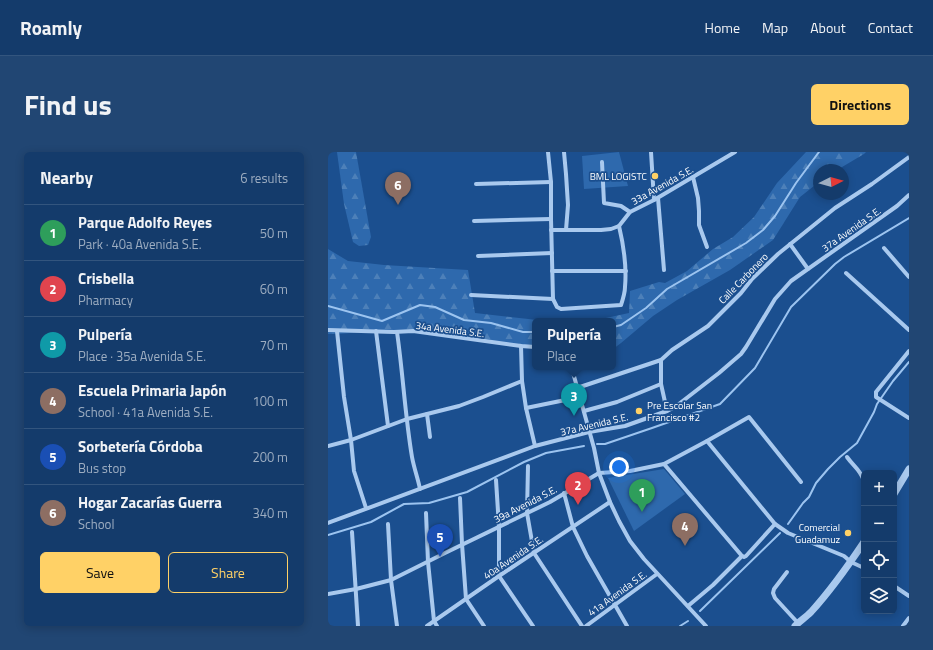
<!DOCTYPE html>
<html lang="en">
<head>
<meta charset="utf-8">
<style>
  :root { --surface:#143b6b; --page:#214673; --text:#f1f3f6; --muted:#9dadc1; --line:#33557e; --accent:#ffd166 }
  body { margin:0; font-family:"Titillium Web",sans-serif; background:var(--page); color:var(--text) }
  .controls { position:absolute; right:12px; bottom:12px; display:grid; overflow:hidden; border-radius:6px; box-shadow:0 2px 10px #0003 }
  .controls button { width:36px; height:36px; display:grid; place-items:center; padding:0; border:0; border-bottom:1px solid var(--line); background:var(--surface); color:var(--text); font:20px sans-serif }
  .compass { position:absolute; left:485px; top:12px; width:36px; height:36px; border-radius:50%; background:var(--surface); box-shadow:0 2px 10px #0003; rotate:84deg }
  .you { position:absolute; left:291px; top:315px; width:14px; height:14px; margin:-10px; border:3px solid #fff; border-radius:50%; background:#1a73e8; box-shadow:0 0 0 6px #1a73e833 }
  .badge { display:grid; place-items:center; width:26px; height:26px; border-radius:50%; background:var(--accent); color:#fff; font-size:13px; font-weight:700 }
  .pin { position:absolute; translate:-50% -33px; filter:drop-shadow(0 1px 2px #0008) }
  .pin::after { content:''; position:absolute; top:21px; width:14px; height:12px; background:inherit; clip-path:polygon(0 0,100% 0,50% 100%) }
  .popup { position:absolute; left:204px; top:166px; width:84px; height:52px; box-sizing:border-box; display:grid; place-content:center; border-radius:6px; background:var(--surface); filter:drop-shadow(0 1px 3px #0005); font-size:13px; white-space:nowrap; color:var(--muted) }
  .popup b { font-size:15px; color:var(--text) }
  .popup::after { content:''; position:absolute; left:50%; top:100%; margin-left:-8px; border:8px solid transparent; border-top-color:var(--surface) }
  .list { margin:0; padding:0; list-style:none }
  h2 { display:flex; justify-content:space-between; align-items:center; height:52px; margin:0; padding:0 16px; font-size:17px }
  h2 small { font-size:13px; font-weight:400; color:var(--muted) }
  .list li { display:grid; grid-template-columns:26px 1fr auto; gap:12px; align-items:center; box-sizing:border-box; height:56px; padding:0 16px; border-top:1px solid var(--line) }
  .list b { display:block; font-size:15px; white-space:nowrap }
  .list p { margin:0; font-size:13px; white-space:nowrap; color:var(--muted) }
  .list em { font-size:13px; font-style:normal; color:var(--muted) }
  .actions { display:flex; gap:8px; padding:12px 16px }
  .actions a { flex:1; padding:9px 0; border:1px solid var(--accent); border-radius:6px; text-align:center; font-size:14px; color:var(--accent) }
  .actions .main { background:var(--accent); color:#111 }
  .icon { flex:none; width:22px; height:22px; fill:none; stroke:currentColor; stroke-width:2; stroke-linecap:round; stroke-linejoin:round }
  .map { position:relative; flex:none; width:581px; height:474px; overflow:hidden; border-radius:6px }
  header { display:flex; align-items:center; gap:24px; box-sizing:border-box; height:56px; padding:0 20px; background:var(--surface); border-bottom:1px solid var(--line) }
  header strong { font-size:19px }
  nav { display:flex; gap:22px; margin-inline-start:auto; font-size:14px }
  .intro { display:flex; align-items:center; justify-content:space-between; box-sizing:border-box; height:96px; padding:0 24px }
  h1 { margin:0; font-size:28px }
  .button { padding:10px 18px; border-radius:6px; background:var(--accent); color:#111; font-size:14px; font-weight:700 }
  main { display:flex; gap:24px; padding:0 24px }
  aside { flex:1; background:var(--surface); border-radius:6px; box-shadow:0 2px 10px #0003 }
  .map>svg:first-child { display:block }
  .forest { fill:url(#forest-firs) }
  .green { fill:#2e69ad }
  .lines { fill:none; stroke-linecap:round; stroke-linejoin:round }
  .stream { stroke:#9cc4f0; stroke-width:2 }
  .minor { stroke:#a9c9ee; stroke-width:4 }
  .tertiary { stroke:#a9c9ee; stroke-width:7 }
  .poi-dot { fill:#ffd166; stroke:#1b4f8f; stroke-width:1.5 }
  .labels { text-anchor:middle; stroke-width:3.5; stroke-linejoin:round; paint-order:stroke }
  .poi-label { font-size:10px; fill:#fff; stroke:#1b4f8f; text-anchor:end }
  .street-label { font-size:10px; fill:#fff; stroke:#1b4f8f }
</style>
</head>
<body>
<header>
<strong>Roamly</strong>
<nav><a>Home</a><a>Map</a><a>About</a><a>Contact</a></nav>
</header>
<div class="intro"><h1>Find us</h1><a class="button">Directions</a></div>
<main>
<aside>
<h2>Nearby<small>6 results</small></h2>
<ul class="list">
<li><span class="badge" style="background:#2e9e5b">1</span><div><b>Parque Adolfo Reyes</b><p>Park · 40a Avenida S.E.</p></div><em>50 m</em></li>
<li><span class="badge" style="background:#e0444e">2</span><div><b>Crisbella</b><p>Pharmacy</p></div><em>60 m</em></li>
<li><span class="badge" style="background:#0f9aa8">3</span><div><b>Pulpería</b><p>Place · 35a Avenida S.E.</p></div><em>70 m</em></li>
<li><span class="badge" style="background:#8d6e63">4</span><div><b>Escuela Primaria Japón</b><p>School · 41a Avenida S.E.</p></div><em>100 m</em></li>
<li><span class="badge" style="background:#1a4fb4">5</span><div><b>Sorbetería Córdoba</b><p>Bus stop</p></div><em>200 m</em></li>
<li><span class="badge" style="background:#8d6e63">6</span><div><b>Hogar Zacarías Guerra</b><p>School</p></div><em>340 m</em></li>
</ul>
<div class="actions"><a class="main">Save</a><a>Share</a></div>
</aside>
<div class="map">
<svg width="581" height="474" viewBox="0 0 581 474">
  <defs>
    <pattern id="forest-firs" width="22" height="20" patternUnits="userSpaceOnUse"><rect width="22" height="20" fill="#2e69ad"/><path d="M5 1l3.5 6h-7zM16 11l3.5 6h-7z" fill="#4d80b9"/></pattern>
  </defs>
  <rect width="100%" height="100%" fill="#1b4f8f"/>
  <g class="forest">
    <polygon points="9,0 28,0 43,85 40,93 31,94 25,90 16,52"/>
    <polygon points="478,0 538,0 536,2 509,18 491,18 491,30 472,45 445,88 402,118 349,148 325,164 293,191 285,197 285,169 264,169 301,161 302,139 331,130 337,131 359,119 385,97 405,85 426,65 449,31"/>
    <polygon points="0,97 20,109 56,113 140,118 147,161 218,169 207,169 207,195 85,179 48,179 9,182 0,182"/>
  </g>
  <g class="green">
    <polygon points="291,0 300,34 256,37 254,4"/>
    <polygon points="336,317 357,342 306,379 280,326"/>
  </g>
  <g class="lines">
    <g class="stream">
      <polyline points="0,154 54,169 92,153 107,155 136,168 163,171 195,180 207,180"/>
      <polyline points="285,175 293,173 318,156 339,137 418,91 435,78 447,64 468,31 491,0"/>
      <polyline points="269,292 277,292 324,276 392,252 427,216 463,155 507,112 516,105 581,66"/>
      <polyline points="460,372 475,351 481,345 488,331 500,317 512,305 529,291 546,260 549,252 565,229 581,210"/>
      <polyline points="0,383 43,370 76,352 101,351 139,340 196,310 218,301 256,294"/>
      <polyline points="372,459 452,381"/>
      <polyline points="352,474 360,469"/>
    </g>
    <g class="minor">
      <path d="M220,0L223,30V67L225,147L229,155L233,157L293,153C295,147 297,141 297,135C299,113 296,95 291,74"/>
      <polyline points="236,0 238,22 240,53 238,78"/>
      <polyline points="323,0 326,48"/>
      <polyline points="274,10 276,51 293,54 302,60"/>
      <polyline points="365,25 370,46 371,59 371,73 379,95"/>
      <polyline points="148,32 223,30"/>
      <polyline points="330,46 336,118"/>
      <polyline points="146,69 223,67"/>
      <polyline points="223,78 273,78 283,77 291,74 302,60 326,48 407,0"/>
      <polyline points="462,92 480,117"/>
      <polyline points="556,96 581,125"/>
      <polyline points="150,104 224,101"/>
      <polyline points="224,119 298,119"/>
      <polyline points="518,121 581,178"/>
      <polyline points="143,143 225,147"/>
      <polyline points="0,178 66,180 85,179 193,194 207,195"/>
      <polyline points="9,179 16,245 23,288 26,319 38,356"/>
      <polyline points="48,179 60,274"/>
      <path d="M69,180C75,222 77,263 84,305C86,316 90,327 92,337"/>
      <polyline points="193,194 194,229 198,256 207,294"/>
      <polyline points="581,199 548,240 548,245 581,266"/>
      <polyline points="333,208 333,232 339,259"/>
      <polyline points="242,215 244,217 266,296 271,321 282,350 291,369 302,389 316,407 378,474"/>
      <polyline points="249,236 333,208 344,198 380,174 413,141 424,127 450,102 507,56 544,32 581,5"/>
      <polyline points="198,256 252,245"/>
      <polyline points="256,259 289,250 333,232"/>
      <polyline points="99,262 102,285"/>
      <polyline points="379,289 447,372 460,381 516,404 523,410 536,416"/>
      <polyline points="0,294 23,288 79,267 131,254 155,245 194,229"/>
      <path d="M519,305C526,315 532,317 536,329"/>
      <polyline points="336,312 414,404"/>
      <polyline points="200,314 199,361 206,401 254,474"/>
      <polyline points="168,328 171,375 171,424 205,474"/>
      <polyline points="236,341 245,375 259,404 299,474"/>
      <polyline points="132,346 134,392 138,447 156,474"/>
      <polyline points="98,361 100,410 106,469 109,474"/>
      <polyline points="0,371 207,294 261,280 297,274 339,259 347,255 391,221 413,202 418,195 447,147 463,129 569,54 581,43"/>
      <polyline points="60,372 63,428 69,474"/>
      <polyline points="24,380 30,474"/>
      <polyline points="459,420 446,437 445,441 447,446 470,471"/>
      <polyline points="566,434 581,444"/>
      <polyline points="0,442 28,437 63,428 117,401 222,350 271,321 302,319 336,312 379,289 421,265 473,330"/>
      <polyline points="360,454 385,433 414,404 416,405 418,404 447,372"/>
      <polyline points="99,474 171,424 282,350"/>
      <polyline points="258,474 329,422"/>
      <polyline points="575,474 581,466"/>
    </g>
    <g class="tertiary">
      <polyline points="566,342 581,317"/>
      <path d="M467,474C472,469 478,465 483,460C503,438 520,414 536,390"/>
    </g>
  </g>
  <g class="poi-dot">
    <circle cx="327" cy="24" r="4"/>
    <circle cx="311" cy="259" r="4"/>
    <circle cx="520" cy="381" r="4"/>
  </g>
  <g class="labels">
    <g class="poi-label">
      <text x="319" y="28">BML LOGISTC</text>
      <text x="319" y="257" text-anchor="start">Pre Escolar San<tspan x="319" dy="12">Francisco #2</tspan></text>
      <text x="512" y="379">Comercial<tspan x="512" dy="12">Guadamuz</tspan></text>
    </g>
    <g class="street-label">
      <text transform="translate(334 33) rotate(-29)" y="4">33a Avenida S.E.</text>
      <text transform="translate(523 77) rotate(-35)" y="4">37a Avenida S.E.</text>
      <text transform="translate(415 126) rotate(-46)" y="4">Calle Carbonero</text>
      <text transform="translate(122 177) rotate(7)" y="4">34a Avenida S.E.</text>
      <text transform="translate(266 272) rotate(-13)" y="4">37a Avenida S.E.</text>
      <text transform="translate(197 352) rotate(-27)" y="4">39a Avenida S.E.</text>
      <text transform="translate(185 405) rotate(-34)" y="4">40a Avenida S.E.</text>
      <text transform="translate(289 441) rotate(-36)" y="4">41a Avenida S.E.</text>
    </g>
  </g>
</svg>
<div class="controls">
<button>+</button>
<button>−</button>
<button><svg class="icon" aria-label="locate" viewBox="0 0 24 24"><circle cx="12" cy="12" r="6"/><path d="M12 2v4M12 18v4M2 12h4M18 12h4"/></svg></button>
<button><svg class="icon" aria-label="layers" viewBox="0 0 24 24"><path d="M12 4l9 5-9 5-9-5zM3 14l9 5 9-5"/></svg></button>
</div>
<svg class="compass" viewBox="-18 -18 36 36"><path d="M0-13l5 13h-10z" fill="#e53935"/><path d="M0 13l5-13h-10z" fill="#9dadc1"/></svg>
<div class="you"></div>
<div class="pin badge" style="left:314px;top:360px;background:#2e9e5b">1</div>
<div class="pin badge" style="left:250px;top:353px;background:#e0444e">2</div>
<div class="pin badge" style="left:246px;top:264px;background:#0f9aa8">3</div>
<div class="popup"><b>Pulpería</b>Place</div>
<div class="pin badge" style="left:357px;top:394px;background:#8d6e63">4</div>
<div class="pin badge" style="left:112px;top:405px;background:#1a4fb4">5</div>
<div class="pin badge" style="left:70px;top:53px;background:#8d6e63">6</div>
</div>
</main>
</body>
</html>
